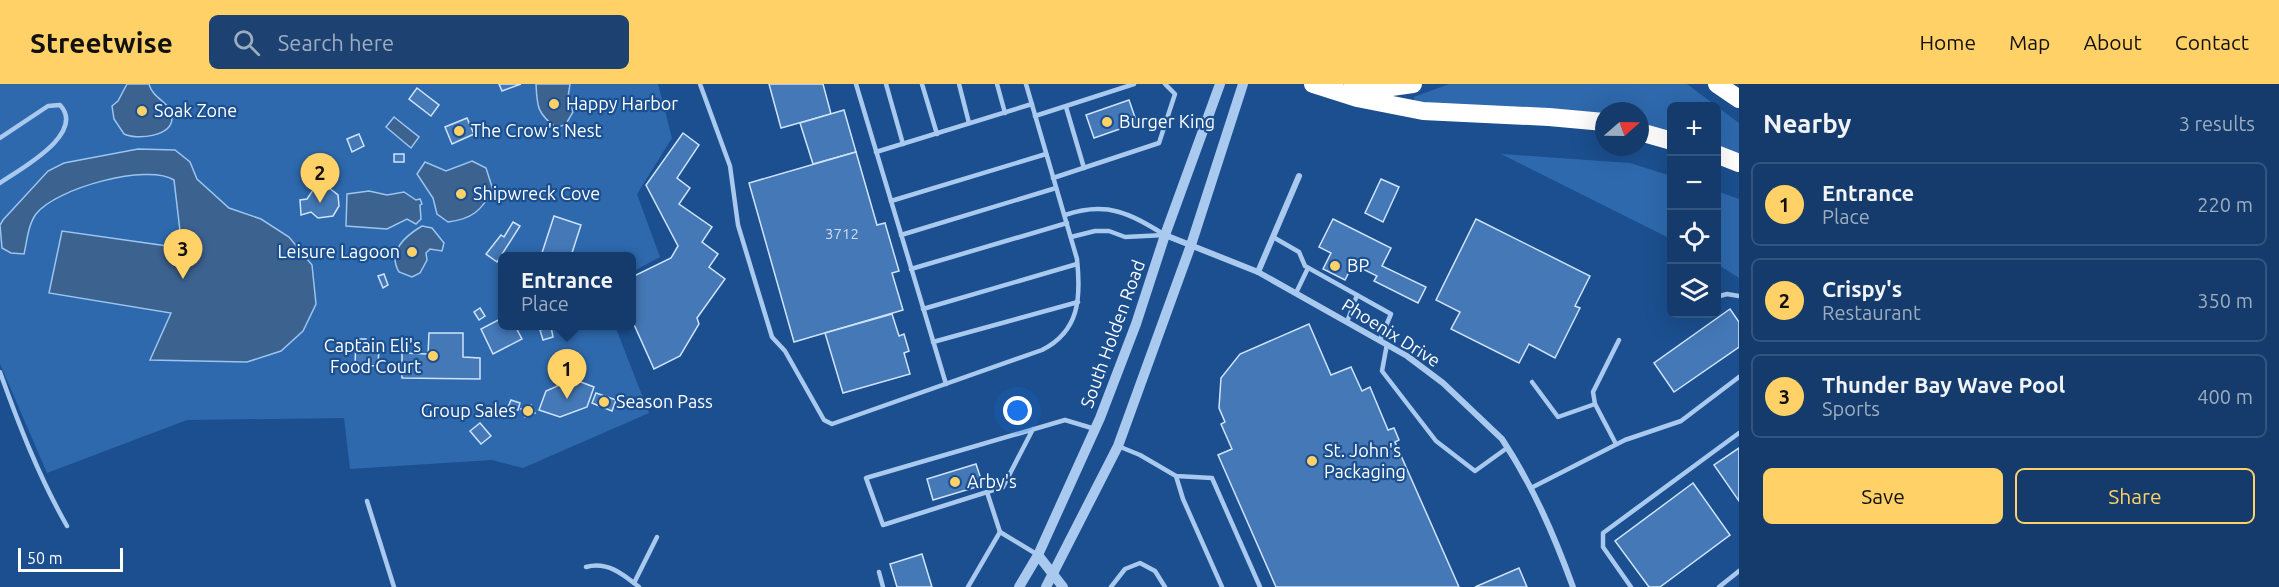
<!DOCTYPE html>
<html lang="en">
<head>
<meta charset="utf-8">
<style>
  :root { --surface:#143b6b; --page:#1d4271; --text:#f1f3f6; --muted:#9dadc1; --line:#33557e; --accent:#ffd166 }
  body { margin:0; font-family:Ubuntu,sans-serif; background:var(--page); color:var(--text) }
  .controls { position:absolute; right:18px; top:18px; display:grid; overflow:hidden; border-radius:9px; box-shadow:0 6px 24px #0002 }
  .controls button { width:54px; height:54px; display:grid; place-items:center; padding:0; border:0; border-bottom:2px solid var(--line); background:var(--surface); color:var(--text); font:30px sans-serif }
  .compass { position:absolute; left:1595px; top:18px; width:54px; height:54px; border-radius:50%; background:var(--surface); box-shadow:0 6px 24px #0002; rotate:70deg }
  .scale { position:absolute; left:18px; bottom:15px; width:105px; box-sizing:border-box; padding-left:6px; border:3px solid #fff; border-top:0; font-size:16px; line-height:21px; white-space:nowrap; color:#fff; -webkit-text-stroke:4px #1b4f8f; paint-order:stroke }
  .you { position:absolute; left:1018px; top:327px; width:21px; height:21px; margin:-15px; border:4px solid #fff; border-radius:50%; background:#1a73e8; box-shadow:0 0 0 9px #1a73e833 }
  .badge { display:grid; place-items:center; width:39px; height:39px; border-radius:50%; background:var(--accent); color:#111; font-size:20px; font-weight:700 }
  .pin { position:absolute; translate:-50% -50px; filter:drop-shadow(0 2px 3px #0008) }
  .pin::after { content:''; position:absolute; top:32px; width:21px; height:18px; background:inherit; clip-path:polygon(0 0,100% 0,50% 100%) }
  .popup { position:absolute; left:498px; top:168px; width:138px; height:78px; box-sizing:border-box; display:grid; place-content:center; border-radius:9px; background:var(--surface); filter:drop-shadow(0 2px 4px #0005); font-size:20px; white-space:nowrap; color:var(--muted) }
  .popup b { font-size:22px; color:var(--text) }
  .popup::after { content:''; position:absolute; left:50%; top:100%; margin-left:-12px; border:12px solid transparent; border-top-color:var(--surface) }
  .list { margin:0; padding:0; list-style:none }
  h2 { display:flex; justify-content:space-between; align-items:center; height:78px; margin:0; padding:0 24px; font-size:26px }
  h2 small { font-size:20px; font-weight:400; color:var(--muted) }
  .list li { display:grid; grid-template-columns:39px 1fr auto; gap:18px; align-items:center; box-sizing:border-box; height:84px; margin:0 12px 12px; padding:0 12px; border:2px solid var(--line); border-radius:9px }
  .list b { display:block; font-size:22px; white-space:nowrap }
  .list p { margin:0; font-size:20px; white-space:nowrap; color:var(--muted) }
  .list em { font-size:20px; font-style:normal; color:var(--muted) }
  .actions { display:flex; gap:12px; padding:18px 24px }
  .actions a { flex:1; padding:14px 0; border:2px solid var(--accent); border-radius:9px; text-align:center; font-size:21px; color:var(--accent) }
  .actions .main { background:var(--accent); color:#111 }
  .icon { flex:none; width:33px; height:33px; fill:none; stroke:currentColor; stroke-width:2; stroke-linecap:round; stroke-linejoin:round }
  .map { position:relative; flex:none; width:1739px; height:503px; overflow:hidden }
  header { display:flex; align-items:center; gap:36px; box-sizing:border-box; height:84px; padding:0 30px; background:var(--accent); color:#111 }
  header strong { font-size:28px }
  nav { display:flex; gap:33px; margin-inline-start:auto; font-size:21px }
  .search { width:420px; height:54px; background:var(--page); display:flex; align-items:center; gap:15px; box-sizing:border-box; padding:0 21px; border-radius:9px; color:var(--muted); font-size:22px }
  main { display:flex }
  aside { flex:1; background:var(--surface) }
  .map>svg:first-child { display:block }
  .green { fill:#2e69ad }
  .water { fill:#3c6290; stroke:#9cc4f0; stroke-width:1.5 }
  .building { fill:#4478b7; stroke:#cfe3fa; stroke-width:1.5 }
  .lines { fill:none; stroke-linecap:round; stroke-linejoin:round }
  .service { stroke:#a9c9ee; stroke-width:4.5 }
  .minor { stroke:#a9c9ee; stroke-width:6 }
  .tertiary { stroke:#a9c9ee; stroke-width:10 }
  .motorway { stroke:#fff; stroke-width:18 }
  .poi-dot { fill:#ffd166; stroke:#1b4f8f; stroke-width:2 }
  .labels { text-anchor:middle; stroke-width:4.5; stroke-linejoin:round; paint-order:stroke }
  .number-label { font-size:15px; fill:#d0dded }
  .poi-label { font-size:18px; fill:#fff; stroke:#1b4f8f; text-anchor:start }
  .street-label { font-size:18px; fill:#fff; stroke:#1b4f8f }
</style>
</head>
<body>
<header>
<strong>Streetwise</strong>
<div class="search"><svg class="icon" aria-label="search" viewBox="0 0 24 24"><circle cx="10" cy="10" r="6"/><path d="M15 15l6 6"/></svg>Search here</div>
<nav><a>Home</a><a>Map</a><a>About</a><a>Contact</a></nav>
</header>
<main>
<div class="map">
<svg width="1739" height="503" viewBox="0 0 1739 503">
  <rect width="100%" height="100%" fill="#1b4f8f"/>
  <g class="green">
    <polygon points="0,0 658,0 672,54 637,110 660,173 632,188 632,172 502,172 502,242 615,242 649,329 523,384 492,376 350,385 344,334 187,336 47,389 0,280"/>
    <polygon points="1449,0 1687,0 1739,39 1739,71 1717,61 1716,22 1672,22 1671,48 1640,40 1640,27 1604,27 1604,33 1414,18 1414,13"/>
    <polygon points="1501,70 1630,79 1671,92 1671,155"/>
    <polygon points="1717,107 1739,115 1739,194 1717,180"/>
  </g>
  <g class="water">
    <path d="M127,0H149C153,16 172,18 172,34C172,53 136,56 124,50L114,35L112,22L118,17Z"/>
    <path d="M536,0H570L568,13L573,28L566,40L557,44C537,30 537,22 536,0Z"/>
    <polygon points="394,33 419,53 411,64 386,43"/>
    <path d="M138,65L175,66L190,78L197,95L229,124L261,135L289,153L312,181L316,220L303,247L281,267L247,278L150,276L171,229L49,209L62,147L182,164L174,96C148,79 56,104 36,130C28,141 27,157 24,170L11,169L2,164L0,141L3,136L48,87L64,79Z"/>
    <path d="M472,77L486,84L493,106C481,127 472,135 448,138L437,130L433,114L417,90L425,78L446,87Z"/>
    <polygon points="369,107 387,111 404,108 416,116 420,115 422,120 420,121 421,135 416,140 407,135 387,145 346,142 347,110"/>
    <path d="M422,142L432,144L444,159L442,167L430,165L426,169L427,176L420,189L412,193L399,188C387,168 405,152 422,142Z"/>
  </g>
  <g class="building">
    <polygon points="499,0 521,0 502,7"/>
    <polygon points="769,0 823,0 831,30 781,44"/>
    <polygon points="417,4 439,21 431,32 409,15"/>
    <polygon points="1129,16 1137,39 1094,54 1086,31"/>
    <polygon points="844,26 856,68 813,80 800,39"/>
    <polygon points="467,34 474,50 452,60 445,43"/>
    <polygon points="683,49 699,61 677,94 690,104 679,120 712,143 702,158 718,170 709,183 725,195 697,234 699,240 680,272 654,285 632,236 632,193 671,174 678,162 646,101"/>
    <polygon points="359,50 364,62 352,68 347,55"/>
    <polygon points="856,68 877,141 885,139 899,187 892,189 903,226 794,258 749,99"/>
    <rect x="394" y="70" width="10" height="8"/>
    <polygon points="1381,95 1399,103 1383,138 1365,129"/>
    <polygon points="328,103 338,111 339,122 333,132 318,134 311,128 301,131 300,116 307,115 313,106"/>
    <polygon points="554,132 581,141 571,172 541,172"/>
    <polygon points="1333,135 1391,164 1382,182 1426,203 1418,219 1374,197 1377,192 1353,180 1345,196 1323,185 1331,169 1319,163"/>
    <polygon points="1476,135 1590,192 1575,222 1580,224 1555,274 1529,260 1519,279 1451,245 1460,228 1436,216"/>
    <polygon points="513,138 520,142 497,178 486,170 501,151 504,153"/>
    <polygon points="384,190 388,201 383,204 378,192"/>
    <polygon points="480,224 485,232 479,236 474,228"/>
    <polygon points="1730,225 1739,238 1739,263 1674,308 1654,279"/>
    <polygon points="892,230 899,252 904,250 909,267 904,269 910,290 843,309 825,249"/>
    <polygon points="502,234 502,242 515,242 522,255 493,270 481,245"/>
    <polygon points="1309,240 1331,291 1351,283 1362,307 1370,303 1388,346 1394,344 1399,356 1395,358 1459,503 1276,503 1218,371 1232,365 1221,340 1225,338 1219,324 1221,294 1240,270"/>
    <polygon points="551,243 553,253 543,256 540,246"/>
    <polygon points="429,249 463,249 463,273 480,274 480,295 402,294 402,269 428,270"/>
    <polygon points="356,255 366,255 365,263 379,263 378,282 355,281"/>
    <polygon points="573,295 594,303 587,323 560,333 539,326 546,307"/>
    <polygon points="596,309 616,316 612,327 592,319"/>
    <polygon points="511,316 520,319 518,326 508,323"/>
    <polygon points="531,321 535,329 525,333 521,325"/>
    <polygon points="480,339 491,352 481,360 470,347"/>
    <polygon points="1739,364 1739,417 1714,381"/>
    <polygon points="976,380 983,401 933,416 927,395"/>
    <polygon points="1693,399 1730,451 1660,503 1649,503 1615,457"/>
    <polygon points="922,470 932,503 897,503 890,480"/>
    <polygon points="1519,484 1527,503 1475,503"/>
  </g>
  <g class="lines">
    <g class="service">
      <path d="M700,0L730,82L738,141L772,253L785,267L824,336L832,340L1042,266C1080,247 1081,213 1077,175L1026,0"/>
      <polyline points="856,0 946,300"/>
      <polyline points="886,0 903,60"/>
      <polyline points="922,0 937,50"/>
      <polyline points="959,0 969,39"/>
      <polyline points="997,0 1005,29"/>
      <polyline points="1066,23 1084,84"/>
      <polyline points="1035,32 1134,0"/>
      <path d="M0,54L48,22L60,21C87,50 18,86 0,99"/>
      <polyline points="876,68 1032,20"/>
      <polyline points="1053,94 1159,59 1175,10 1165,0"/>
      <polyline points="891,117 1046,70"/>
      <path d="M1065,131C1107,117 1129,129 1165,151"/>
      <polyline points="901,151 1056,104"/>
      <polyline points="1071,153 1095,147 1109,147 1125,153 1165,151"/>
      <polyline points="1273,153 1299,168 1305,182 1391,230 1380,256"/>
      <polyline points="911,185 1067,139"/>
      <polyline points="1296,209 1308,184"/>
      <polyline points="1716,213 1727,210 1739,212"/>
      <polyline points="923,225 1077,180"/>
      <polyline points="1347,238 1357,211"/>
      <polyline points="933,258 1078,218"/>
      <polyline points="1387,260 1382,287 1436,357 1475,387 1507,364"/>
      <path d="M0,288C19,341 39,393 67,442"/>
      <polyline points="1532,298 1558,333 1595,320 1616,360"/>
      <polyline points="1595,320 1593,308 1619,256"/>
      <polyline points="1033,345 1003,403 883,441 866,394 1065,336 1095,345"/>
      <polyline points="1118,362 1140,371 1176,392 1212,394 1260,503"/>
      <polyline points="1176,392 1183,415 1222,503"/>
      <polyline points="1531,404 1625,356 1681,337 1739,293"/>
      <polyline points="987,408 1000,448"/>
      <polyline points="367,417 394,503"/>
      <path d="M586,483C607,477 623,490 639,503"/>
      <polyline points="879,488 883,503"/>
      <polyline points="634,499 657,453"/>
      <polyline points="968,503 1000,448 1038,471"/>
      <polyline points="1111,503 1125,485 1140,479 1155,487 1165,503"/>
      <polyline points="1631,503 1603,463 1603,449 1739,349"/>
      <polyline points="1719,503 1739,487"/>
    </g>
    <g class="minor">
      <path d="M1165,151L1258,188L1407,272L1443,299L1502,355C1533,402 1554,451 1573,503"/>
      <polyline points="1258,188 1299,92"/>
    </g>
    <g class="tertiary">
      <polyline points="1038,471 1063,503"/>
      <polyline points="1019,503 1038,471 1100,334 1136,240 1165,151 1220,0"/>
      <polyline points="1046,503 1118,362 1191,161 1243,0"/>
    </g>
    <g class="motorway">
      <polyline points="1313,0 1357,14 1423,27 1549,33 1604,38"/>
      <polyline points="1353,0 1377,5 1413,0"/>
      <polyline points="1717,0 1739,15"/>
      <polyline points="1640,48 1672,57"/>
      <polyline points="1716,70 1739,79"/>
    </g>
  </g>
  <g class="poi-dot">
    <circle cx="554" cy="20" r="6"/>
    <circle cx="142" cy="27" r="6"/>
    <circle cx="1107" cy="38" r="6"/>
    <circle cx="459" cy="47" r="6"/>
    <circle cx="461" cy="110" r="6"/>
    <circle cx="412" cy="168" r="6"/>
    <circle cx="1335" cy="182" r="6"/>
    <circle cx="433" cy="272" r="6"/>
    <circle cx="604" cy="318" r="6"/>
    <circle cx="528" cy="327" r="6"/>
    <circle cx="1312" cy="377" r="6"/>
    <circle cx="955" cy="398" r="6"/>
  </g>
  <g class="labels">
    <g class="number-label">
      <text x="842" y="155">3712</text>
    </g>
    <g class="poi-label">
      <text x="566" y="26">Happy Harbor</text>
      <text x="154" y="33">Soak Zone</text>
      <text x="1119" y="44">Burger King</text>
      <text x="471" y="53">The Crow's Nest</text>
      <text x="473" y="116">Shipwreck Cove</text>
      <text x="400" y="174" text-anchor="end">Leisure Lagoon</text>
      <text x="1347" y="188">BP</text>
      <text x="421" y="268" text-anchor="end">Captain Eli's<tspan x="421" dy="21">Food Court</tspan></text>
      <text x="616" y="324">Season Pass</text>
      <text x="516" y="333" text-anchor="end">Group Sales</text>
      <text x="1324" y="373">St. John's<tspan x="1324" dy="21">Packaging</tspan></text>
      <text x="967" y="404">Arby's</text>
    </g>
    <g class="street-label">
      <text transform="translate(1391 249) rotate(32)" y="6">Phoenix Drive</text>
      <text transform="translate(1113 250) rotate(-70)" y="6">South Holden Road</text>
    </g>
  </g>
</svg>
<div class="controls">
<button>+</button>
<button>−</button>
<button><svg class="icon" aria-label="locate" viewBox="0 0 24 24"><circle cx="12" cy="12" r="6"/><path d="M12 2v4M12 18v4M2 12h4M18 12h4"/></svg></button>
<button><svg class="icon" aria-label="layers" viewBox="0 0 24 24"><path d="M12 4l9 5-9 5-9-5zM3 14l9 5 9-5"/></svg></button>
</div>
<svg class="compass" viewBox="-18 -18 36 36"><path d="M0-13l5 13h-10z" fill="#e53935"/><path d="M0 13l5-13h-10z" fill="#9dadc1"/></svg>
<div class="scale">50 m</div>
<div class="you"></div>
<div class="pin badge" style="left:567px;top:315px">1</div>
<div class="popup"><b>Entrance</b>Place</div>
<div class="pin badge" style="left:320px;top:119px">2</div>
<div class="pin badge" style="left:183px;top:195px">3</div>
</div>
<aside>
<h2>Nearby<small>3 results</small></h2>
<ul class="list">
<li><span class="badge">1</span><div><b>Entrance</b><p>Place</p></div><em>220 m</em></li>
<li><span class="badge">2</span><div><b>Crispy's</b><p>Restaurant</p></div><em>350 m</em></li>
<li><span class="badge">3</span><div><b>Thunder Bay Wave Pool</b><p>Sports</p></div><em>400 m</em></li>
</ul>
<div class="actions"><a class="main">Save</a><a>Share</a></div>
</aside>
</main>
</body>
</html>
